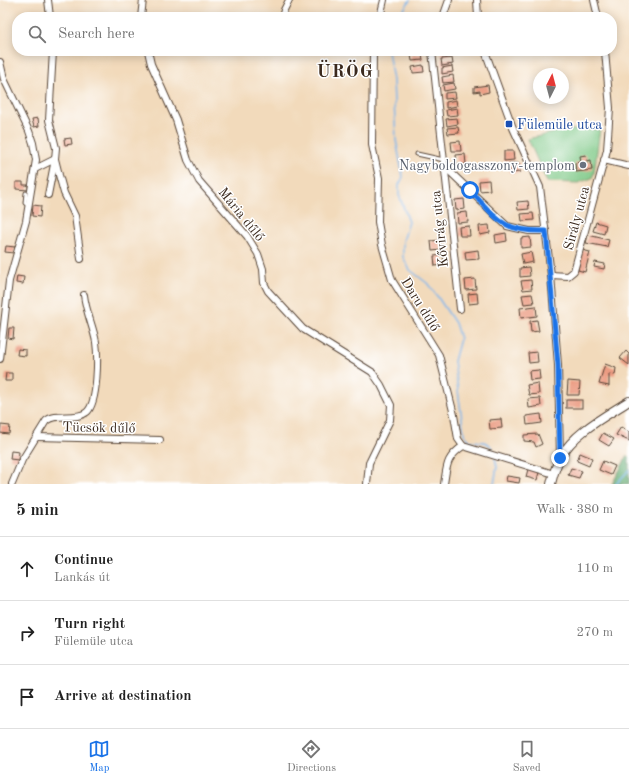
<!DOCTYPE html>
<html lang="en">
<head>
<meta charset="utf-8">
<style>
  :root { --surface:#fff; --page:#f6f6f6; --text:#222; --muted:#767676; --line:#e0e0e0; --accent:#1a73e8 }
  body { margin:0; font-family:"Old Standard TT",serif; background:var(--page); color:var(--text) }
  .compass { position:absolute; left:533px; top:68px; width:36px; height:36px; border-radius:50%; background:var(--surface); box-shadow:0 2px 10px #0003; rotate:6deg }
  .stop { position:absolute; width:12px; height:12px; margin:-9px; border:3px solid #1a73e8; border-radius:50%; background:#fff }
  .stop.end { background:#1a73e8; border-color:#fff; box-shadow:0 1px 4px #0008 }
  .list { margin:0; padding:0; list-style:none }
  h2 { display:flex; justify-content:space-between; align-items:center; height:52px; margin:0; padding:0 16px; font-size:17px }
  h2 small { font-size:13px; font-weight:400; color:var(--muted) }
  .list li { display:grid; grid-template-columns:26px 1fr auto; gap:12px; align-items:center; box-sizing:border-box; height:64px; padding:0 16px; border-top:1px solid var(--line) }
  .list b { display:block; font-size:15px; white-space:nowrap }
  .list p { margin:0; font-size:13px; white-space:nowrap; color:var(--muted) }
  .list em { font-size:13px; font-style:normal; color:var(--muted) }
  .icon { flex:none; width:22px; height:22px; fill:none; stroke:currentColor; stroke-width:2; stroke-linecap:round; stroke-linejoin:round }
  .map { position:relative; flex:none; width:629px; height:484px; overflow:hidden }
  .search { position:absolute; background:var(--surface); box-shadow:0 2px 10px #0003; left:12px; right:12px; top:12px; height:44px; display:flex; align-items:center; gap:10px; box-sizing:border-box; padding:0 14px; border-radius:16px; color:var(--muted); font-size:15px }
  .sheet { height:244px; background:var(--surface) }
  nav { display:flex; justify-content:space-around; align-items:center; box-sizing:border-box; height:56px; border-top:1px solid var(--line); background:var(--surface); font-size:11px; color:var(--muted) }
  nav a { display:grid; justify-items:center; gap:2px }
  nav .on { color:var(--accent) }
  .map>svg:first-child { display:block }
  .green { fill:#7cc784; stroke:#5c7851 }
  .forest { fill:#65ac72; stroke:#506b48 }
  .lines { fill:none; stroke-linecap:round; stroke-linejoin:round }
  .stream { stroke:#7ab6ec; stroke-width:1.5 }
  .building { fill:#eb9b82 }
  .service-casing { stroke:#564436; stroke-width:5 }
  .minor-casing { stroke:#564436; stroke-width:8 }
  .secondary-casing { stroke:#564436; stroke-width:10 }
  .service { stroke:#fff; stroke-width:3 }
  .minor { stroke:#fff; stroke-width:6 }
  .secondary { stroke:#fff; stroke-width:8 }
  .route { stroke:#1a73e8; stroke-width:5 }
  .transit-dot { fill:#1a4fb4; stroke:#fff; stroke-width:1.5 }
  .worship-dot { fill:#6b7280; stroke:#fff; stroke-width:1.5 }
  .labels { text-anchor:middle; stroke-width:3; stroke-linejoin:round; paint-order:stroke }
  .transit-label { font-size:14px; fill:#164399; stroke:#fff; text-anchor:start }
  .worship-label { font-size:14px; fill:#5b616d; stroke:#fff; text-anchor:end }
  .street-label { font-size:14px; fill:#3b2a1e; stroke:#fff }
  .district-label { font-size:18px; font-weight:bold; letter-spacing:1px; fill:#3b2a1e; stroke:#fff }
</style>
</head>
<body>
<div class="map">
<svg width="629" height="484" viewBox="0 0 629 484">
  <rect width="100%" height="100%" fill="#fff"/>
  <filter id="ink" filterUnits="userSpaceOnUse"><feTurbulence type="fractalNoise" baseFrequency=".025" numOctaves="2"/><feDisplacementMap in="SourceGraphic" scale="8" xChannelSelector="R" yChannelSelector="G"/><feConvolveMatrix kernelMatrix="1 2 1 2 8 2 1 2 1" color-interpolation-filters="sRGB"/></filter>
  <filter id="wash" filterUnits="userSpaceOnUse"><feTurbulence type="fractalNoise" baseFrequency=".012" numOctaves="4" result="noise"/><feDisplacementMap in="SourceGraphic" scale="16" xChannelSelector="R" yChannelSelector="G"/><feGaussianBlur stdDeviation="0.9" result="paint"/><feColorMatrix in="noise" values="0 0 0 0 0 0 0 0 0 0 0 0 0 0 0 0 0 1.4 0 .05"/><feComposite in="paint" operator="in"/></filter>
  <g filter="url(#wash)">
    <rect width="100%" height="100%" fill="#f2dabb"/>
    <polygon class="green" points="600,129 594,173 592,178 578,183 547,182 528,139 564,130"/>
    <polygon class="forest" points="627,456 629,457 629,484 612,484"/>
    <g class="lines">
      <g class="stream">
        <polyline points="399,17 410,0"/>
        <polyline points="388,51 393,81 396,140 403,177 399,185 399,195 409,222 403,241 403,257 410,270 427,283 437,296 455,323 460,339 454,361 464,434 470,441 484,442 490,445 495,454"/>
        <polyline points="494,484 497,467 495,458"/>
        <polyline points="616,484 629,470"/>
      </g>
    </g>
    <g id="blocks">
      <g class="building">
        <polygon points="441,51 452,51 452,55 441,56"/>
        <polygon points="422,54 423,60 412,61 411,55"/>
        <polygon points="452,58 453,64 442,66 441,59"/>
        <polygon points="423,65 424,72 413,73 412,67"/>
        <polygon points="452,66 453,72 442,74 442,68"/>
        <polygon points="453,75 454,82 443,83 442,77"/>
        <polygon points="454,83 455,89 444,91 443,85"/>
        <polygon points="488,85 489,92 480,94 480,91 474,92 474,87"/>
        <polygon points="455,92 456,98 445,99 445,93"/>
        <polygon points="456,100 457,106 446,108 446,102"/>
        <polygon points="457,108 458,115 447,116 446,110"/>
        <polygon points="38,118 39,126 34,127 32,119"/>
        <polygon points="457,118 458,124 447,126 446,119"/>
        <polygon points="458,127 459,133 448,134 447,128"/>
        <polygon points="71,138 72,144 65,145 64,139"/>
        <polygon points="460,141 461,151 452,151 451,142"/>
        <polygon points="504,151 513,151 514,160 504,161"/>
        <polygon points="465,154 466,164 457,165 456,155"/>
        <polygon points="586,155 587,161 591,160 592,170 576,172 575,163 581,162 580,156"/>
        <polygon points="509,163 519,163 520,172 510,173"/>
        <polygon points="489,180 490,190 480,191 479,181"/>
        <polygon points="16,182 23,182 23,185 28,185 28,190 16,189"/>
        <polygon points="464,199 465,209 456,210 455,200"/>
        <polygon points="528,201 529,209 518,210 517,202"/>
        <polygon points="33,205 41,206 40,217 32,216"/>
        <polygon points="467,212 468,222 458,223 457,213"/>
        <polygon points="533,213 534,220 522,221 521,214"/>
        <polygon points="596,222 606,225 604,234 593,231"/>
        <polygon points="489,225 490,233 480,235 479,226"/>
        <polygon points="469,226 470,236 460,236 459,227"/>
        <polygon points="506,233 507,241 496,243 495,235"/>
        <polygon points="588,235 609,240 607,247 586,243"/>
        <polygon points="530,237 531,247 521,248 521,238"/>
        <polygon points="440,240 441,250 432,251 431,241"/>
        <polygon points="6,246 15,247 14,253 5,252"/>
        <polygon points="478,250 479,259 466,260 465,252"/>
        <polygon points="582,250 590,252 585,272 578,270"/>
        <polygon points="531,252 533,262 523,264 521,254"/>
        <polygon points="443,255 444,265 435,266 434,256"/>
        <polygon points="595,262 605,264 604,269 594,267"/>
        <polygon points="529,267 530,276 520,277 520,268"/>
        <polygon points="17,276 24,277 23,284 16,283"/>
        <polygon points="475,279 476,289 466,290 465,280"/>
        <polygon points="531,280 532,289 523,290 521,281"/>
        <polygon points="477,293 478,303 469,304 468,294"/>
        <polygon points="532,294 534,303 524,304 522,295"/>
        <polygon points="536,306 537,316 521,318 520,308"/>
        <polygon points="537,320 539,331 531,332 530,321"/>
        <polygon points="9,328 14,328 13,339 8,338"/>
        <polygon points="18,349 26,350 26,356 17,355"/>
        <polygon points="626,351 629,354 629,365 620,358"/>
        <polygon points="537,352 538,362 529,363 528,353"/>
        <polygon points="605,364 616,368 615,375 609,374 609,386 599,384"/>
        <polygon points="539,370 540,379 530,380 529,371"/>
        <polygon points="6,373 12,373 12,381 5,381"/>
        <polygon points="568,381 580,382 579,395 567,395"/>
        <polygon points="538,383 539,394 529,395 527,385"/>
        <polygon points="540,398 541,406 529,408 528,399"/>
        <rect x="566" y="400" width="16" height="8"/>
        <polygon points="541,414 542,423 527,425 526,416"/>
        <polygon points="501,419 502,428 490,429 489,420"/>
        <polygon points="1,425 10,426 9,434 0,433"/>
        <polygon points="621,427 629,432 629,441 616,435"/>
        <polygon points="603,433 614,439 609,446 599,440"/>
        <polygon points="538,434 542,444 536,447 534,442 524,441 524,435"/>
        <polygon points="11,451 19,452 18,460 10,459"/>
        <polygon points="580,453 592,458 589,466 577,461"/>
        <polygon points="603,461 615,466 611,475 599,470"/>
        <polygon points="571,468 582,471 579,478 568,475"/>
        <polygon points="528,469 539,472 537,480 526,477"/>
        <polygon points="507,476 520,478 519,483 506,481"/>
      </g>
    </g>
  </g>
  <g filter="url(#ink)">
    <use href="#blocks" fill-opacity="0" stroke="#564436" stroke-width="1"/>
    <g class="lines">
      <defs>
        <g id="service">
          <polyline points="417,154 444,160"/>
          <polyline points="26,193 25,203 29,206"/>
        </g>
        <g id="minor">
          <polyline points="48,0 50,17"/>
          <polyline points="477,0 478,17"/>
          <polyline points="594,0 598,17"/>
          <polyline points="141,17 143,0"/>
          <polyline points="282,17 284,10 289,0"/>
          <polyline points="380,17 384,0"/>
          <polyline points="443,17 449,0"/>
          <polyline points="53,51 49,120 56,148 55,159 59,175 64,193 75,216 81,259"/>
          <polyline points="148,51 151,64 176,120 188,160 199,181 247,236 258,254 263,269 264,283 268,291 303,329 372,372 381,385 391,405 390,420 369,463 367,484"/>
          <polyline points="373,51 372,145 379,178 378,222 382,245 392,280 439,355 454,415 458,439 463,446 554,474"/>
          <polyline points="432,51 460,309"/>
          <polyline points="485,51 513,128 540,187 551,275 558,365 560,458"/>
          <polyline points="0,62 4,79 29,131 33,143 36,160 26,221 9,281 0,359"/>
          <polyline points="604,160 629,166"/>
          <polyline points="445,167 507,226 529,231 546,231"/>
          <polyline points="35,169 55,159 48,195"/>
          <polyline points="551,275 568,276 574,271 607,150 610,108 605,51"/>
          <polyline points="37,437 160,440"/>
          <path d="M12,484L22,460L46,421C56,412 76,421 87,412C98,402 98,356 96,342C93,326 86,312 84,295"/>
          <path d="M444,484C447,465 446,458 463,446"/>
        </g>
        <path id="secondary" d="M551,484C553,475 556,466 560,458C574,432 606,416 629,401"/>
      </defs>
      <use href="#service" class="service-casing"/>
      <use href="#minor" class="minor-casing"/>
      <use href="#secondary" class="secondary-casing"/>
      <use href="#service" class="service"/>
      <use href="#minor" class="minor"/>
      <use href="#secondary" class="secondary"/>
    </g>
  </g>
  <g class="lines" filter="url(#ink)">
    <path class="route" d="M470,190C498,220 502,232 546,231L558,365L560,458"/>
  </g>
  <rect class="transit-dot" x="505" y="120" width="8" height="8" rx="2"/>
  <circle class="worship-dot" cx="583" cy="165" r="4"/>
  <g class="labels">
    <g class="transit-label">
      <text x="517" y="129">Fülemüle utca</text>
    </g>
    <g class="worship-label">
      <text x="575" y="170">Nagyboldogasszony-templom</text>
    </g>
    <g class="street-label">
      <text transform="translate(242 214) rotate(51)" y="5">Mária dűlő</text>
      <text transform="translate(576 218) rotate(-75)" y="5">Sirály utca</text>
      <text transform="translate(439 229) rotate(-96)" y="5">Kővirág utca</text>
      <text transform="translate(421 304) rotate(58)" y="5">Daru dűlő</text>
      <text transform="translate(99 427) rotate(1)" y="5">Tücsök dűlő</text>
    </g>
    <g class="district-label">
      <text x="345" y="77">ÜRÖG</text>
    </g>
  </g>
</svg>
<svg class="compass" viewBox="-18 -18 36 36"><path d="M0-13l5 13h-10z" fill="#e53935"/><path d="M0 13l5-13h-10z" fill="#767676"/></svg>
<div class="stop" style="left:470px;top:190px"></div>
<div class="stop end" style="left:560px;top:458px"></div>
<div class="search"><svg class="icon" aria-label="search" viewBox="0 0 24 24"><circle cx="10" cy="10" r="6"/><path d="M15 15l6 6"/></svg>Search here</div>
</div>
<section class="sheet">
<h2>5 min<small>Walk · 380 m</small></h2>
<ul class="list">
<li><svg class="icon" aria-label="ahead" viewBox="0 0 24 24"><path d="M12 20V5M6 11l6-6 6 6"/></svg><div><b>Continue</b><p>Lankás út</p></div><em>110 m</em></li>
<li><svg class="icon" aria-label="right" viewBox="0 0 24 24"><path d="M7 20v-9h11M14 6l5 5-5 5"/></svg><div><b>Turn right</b><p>Fülemüle utca</p></div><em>270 m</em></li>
<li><svg class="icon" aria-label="arrive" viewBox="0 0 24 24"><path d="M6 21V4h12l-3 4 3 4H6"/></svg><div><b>Arrive at destination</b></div></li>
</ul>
</section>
<nav>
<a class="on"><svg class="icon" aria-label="map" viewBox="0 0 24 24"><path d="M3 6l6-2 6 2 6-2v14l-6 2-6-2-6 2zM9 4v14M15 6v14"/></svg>Map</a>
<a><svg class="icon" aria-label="directions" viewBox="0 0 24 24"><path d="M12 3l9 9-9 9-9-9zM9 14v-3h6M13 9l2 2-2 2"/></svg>Directions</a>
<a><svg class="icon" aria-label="saved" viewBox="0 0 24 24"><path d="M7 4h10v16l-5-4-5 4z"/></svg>Saved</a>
</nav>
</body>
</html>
